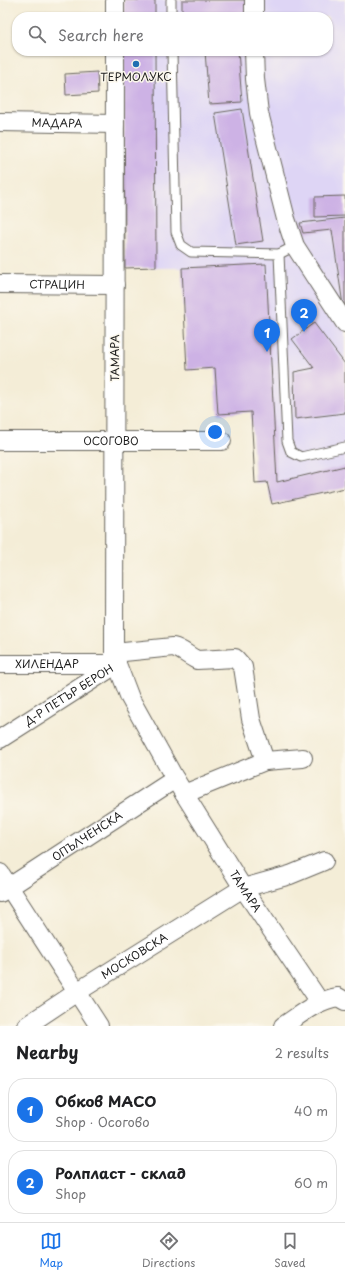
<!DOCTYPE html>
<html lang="en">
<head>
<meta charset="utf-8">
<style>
  :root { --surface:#fff; --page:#f6f6f6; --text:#202124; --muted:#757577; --line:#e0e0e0; --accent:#1a73e8 }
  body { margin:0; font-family:"Playpen Sans",sans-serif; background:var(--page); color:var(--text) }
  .you { position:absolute; left:215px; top:432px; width:14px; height:14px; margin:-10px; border:3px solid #fff; border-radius:50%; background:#1a73e8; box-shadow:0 0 0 6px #1a73e833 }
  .badge { display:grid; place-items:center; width:26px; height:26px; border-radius:50%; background:var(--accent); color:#fff; font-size:13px; font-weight:700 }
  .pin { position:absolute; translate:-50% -33px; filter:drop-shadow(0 1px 2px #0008) }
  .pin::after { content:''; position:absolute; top:21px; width:14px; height:12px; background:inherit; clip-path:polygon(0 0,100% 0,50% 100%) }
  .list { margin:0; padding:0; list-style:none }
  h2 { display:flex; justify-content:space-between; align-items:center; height:52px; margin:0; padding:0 16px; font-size:17px }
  h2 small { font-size:13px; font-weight:400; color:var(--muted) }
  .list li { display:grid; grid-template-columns:26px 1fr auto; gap:12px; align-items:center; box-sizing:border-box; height:64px; margin:0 8px 8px; padding:0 8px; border:1px solid var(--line); border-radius:16px }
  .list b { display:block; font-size:15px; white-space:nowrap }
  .list p { margin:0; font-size:13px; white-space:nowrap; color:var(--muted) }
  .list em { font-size:13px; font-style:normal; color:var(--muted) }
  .icon { flex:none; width:22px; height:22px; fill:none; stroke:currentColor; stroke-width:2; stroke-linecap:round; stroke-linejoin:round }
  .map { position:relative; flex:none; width:345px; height:1026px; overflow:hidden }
  .search { position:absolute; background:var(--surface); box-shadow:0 1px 3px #0004; left:12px; right:12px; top:12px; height:44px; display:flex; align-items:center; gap:10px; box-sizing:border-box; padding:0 14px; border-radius:16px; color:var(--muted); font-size:15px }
  .sheet { height:196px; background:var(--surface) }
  nav { display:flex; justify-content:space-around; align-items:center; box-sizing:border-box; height:56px; border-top:1px solid var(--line); background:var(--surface); font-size:11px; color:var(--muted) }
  nav a { display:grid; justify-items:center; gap:2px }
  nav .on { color:var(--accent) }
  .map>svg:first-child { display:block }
  .built { fill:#ded5f5 }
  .building { fill:#cdb2e5 }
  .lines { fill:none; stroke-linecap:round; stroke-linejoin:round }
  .service-casing { stroke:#68655d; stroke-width:11 }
  .minor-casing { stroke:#68655d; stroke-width:20 }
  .service { stroke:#fff; stroke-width:9 }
  .minor { stroke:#fff; stroke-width:18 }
  .poi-dot { fill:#1f6fb2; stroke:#fbf7ec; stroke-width:1.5 }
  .labels { text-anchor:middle; stroke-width:3; stroke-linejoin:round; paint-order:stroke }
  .poi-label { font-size:11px; fill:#1c1c1c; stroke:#fbf7ec }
  .street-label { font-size:11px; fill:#1c1c1c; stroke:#fbf7ec }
</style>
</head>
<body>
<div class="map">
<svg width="345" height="1026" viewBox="0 0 345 1026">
  <rect width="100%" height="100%" fill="#fbf7ec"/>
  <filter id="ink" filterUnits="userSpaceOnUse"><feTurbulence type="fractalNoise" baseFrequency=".025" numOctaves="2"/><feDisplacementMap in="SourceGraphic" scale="8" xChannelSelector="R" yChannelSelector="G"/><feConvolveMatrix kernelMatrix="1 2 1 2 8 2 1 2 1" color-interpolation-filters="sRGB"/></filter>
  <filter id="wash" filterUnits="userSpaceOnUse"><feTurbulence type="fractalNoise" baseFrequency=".012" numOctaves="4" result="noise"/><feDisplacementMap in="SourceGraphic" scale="16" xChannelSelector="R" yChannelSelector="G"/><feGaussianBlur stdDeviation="0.9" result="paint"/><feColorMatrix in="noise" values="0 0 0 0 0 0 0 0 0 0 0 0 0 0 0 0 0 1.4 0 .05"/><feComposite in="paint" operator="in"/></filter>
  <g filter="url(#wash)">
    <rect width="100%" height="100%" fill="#f4edd7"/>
    <polygon class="built" points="124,0 345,0 345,488 272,504 267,482 255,483 251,412 218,414 215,368 187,370 182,268 125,268 124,51 328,51 328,17 124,17"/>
    <g id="blocks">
      <g class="building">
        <rect x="124" y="0" width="31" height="17"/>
        <rect x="182" y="0" width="67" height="17"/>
        <polygon points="124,51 155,51 156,267 125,268"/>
        <polygon points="205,51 238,51 242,102 209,104"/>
        <polygon points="97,72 98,93 66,95 65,74"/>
        <polygon points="242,109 263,241 236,245 215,113"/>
        <polygon points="345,196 345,216 315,217 315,197"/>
        <polygon points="345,218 345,312 344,312 332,230 303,233 300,223"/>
        <polygon points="266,264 277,482 345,466 345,488 272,504 267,482 255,483 251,412 218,414 215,368 187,370 182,268"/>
        <polygon points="314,323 345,364 345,413 295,419 294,372 314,368 292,339"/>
      </g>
    </g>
  </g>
  <g filter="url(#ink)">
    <use href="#blocks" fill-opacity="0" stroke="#68655d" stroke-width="1"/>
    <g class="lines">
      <defs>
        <g id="service">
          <polyline points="171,0 171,17"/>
          <polyline points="172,51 176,232 181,245 191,252 279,254 295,246"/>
          <polyline points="279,254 287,441 291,452 301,457 345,447"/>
        </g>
        <g id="minor">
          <polyline points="254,0 254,17"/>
          <polyline points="115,17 115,0"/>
          <path id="s1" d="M115,51L114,653L117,664L130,698L175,779L243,888L320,1002"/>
          <polyline points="254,51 255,79 259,113 286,219 295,246 345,323"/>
          <path id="s2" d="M0,122L115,124"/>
          <path id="s3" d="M0,284L115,285"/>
          <path id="s4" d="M0,441H222"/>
          <path d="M114,653L173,647C182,649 188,656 197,660L235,658L243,667L251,719L265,761"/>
          <path id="s5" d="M0,664H117"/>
          <path id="s6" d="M0,739L117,664"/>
          <polyline points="184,794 265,761 303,758"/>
          <polyline points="0,873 99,1026"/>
          <path id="s7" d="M0,893L175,779"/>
          <path id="s8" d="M26,1026L77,992L243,888L290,875L324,861"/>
          <path d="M283,1026C300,1015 317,1000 338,997L345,1001"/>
        </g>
      </defs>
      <use href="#service" class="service-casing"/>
      <use href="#minor" class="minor-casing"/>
      <use href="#service" class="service"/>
      <use href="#minor" class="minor"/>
    </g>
  </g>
  <circle class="poi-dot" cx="136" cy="64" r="4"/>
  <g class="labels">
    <g class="poi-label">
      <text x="136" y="81">ТЕРМОЛУКС</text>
    </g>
    <g class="street-label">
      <text dy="4" stroke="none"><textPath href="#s2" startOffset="57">МАДАРА</textPath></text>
      <text dy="4" stroke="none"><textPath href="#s3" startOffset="57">СТРАЦИН</textPath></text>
      <text transform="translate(115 358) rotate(-90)" y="4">ТАМАРА</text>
      <text dy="4" stroke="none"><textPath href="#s4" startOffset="111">ОСОГОВО</textPath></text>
      <text dy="4" stroke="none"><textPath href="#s5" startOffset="47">ХИЛЕНДАР</textPath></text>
      <text dy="4" stroke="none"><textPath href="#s6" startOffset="82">Д-Р ПЕТЪР БЕРОН</textPath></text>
      <text dy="4" stroke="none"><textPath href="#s7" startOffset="104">ОПЪЛЧЕНСКА</textPath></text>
      <text dy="4" stroke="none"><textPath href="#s1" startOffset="875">ТАМАРА</textPath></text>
      <text dy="4" stroke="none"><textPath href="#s8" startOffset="129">МОСКОВСКА</textPath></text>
    </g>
  </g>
</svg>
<div class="you"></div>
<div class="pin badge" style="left:267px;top:352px">1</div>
<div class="pin badge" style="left:304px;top:332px">2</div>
<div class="search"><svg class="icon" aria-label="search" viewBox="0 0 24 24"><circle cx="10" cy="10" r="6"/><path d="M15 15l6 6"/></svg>Search here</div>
</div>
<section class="sheet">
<h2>Nearby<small>2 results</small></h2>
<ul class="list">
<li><span class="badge">1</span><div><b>Обков MACO</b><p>Shop · Осогово</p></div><em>40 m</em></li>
<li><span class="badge">2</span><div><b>Ролпласт - склад</b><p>Shop</p></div><em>60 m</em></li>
</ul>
</section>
<nav>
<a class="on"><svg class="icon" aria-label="map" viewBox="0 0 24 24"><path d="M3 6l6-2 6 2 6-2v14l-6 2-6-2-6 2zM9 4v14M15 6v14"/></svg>Map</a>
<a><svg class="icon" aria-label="directions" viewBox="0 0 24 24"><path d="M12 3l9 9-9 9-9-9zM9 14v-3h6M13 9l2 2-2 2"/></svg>Directions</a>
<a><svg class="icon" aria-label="saved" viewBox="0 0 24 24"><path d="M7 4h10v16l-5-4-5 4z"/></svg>Saved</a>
</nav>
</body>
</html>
